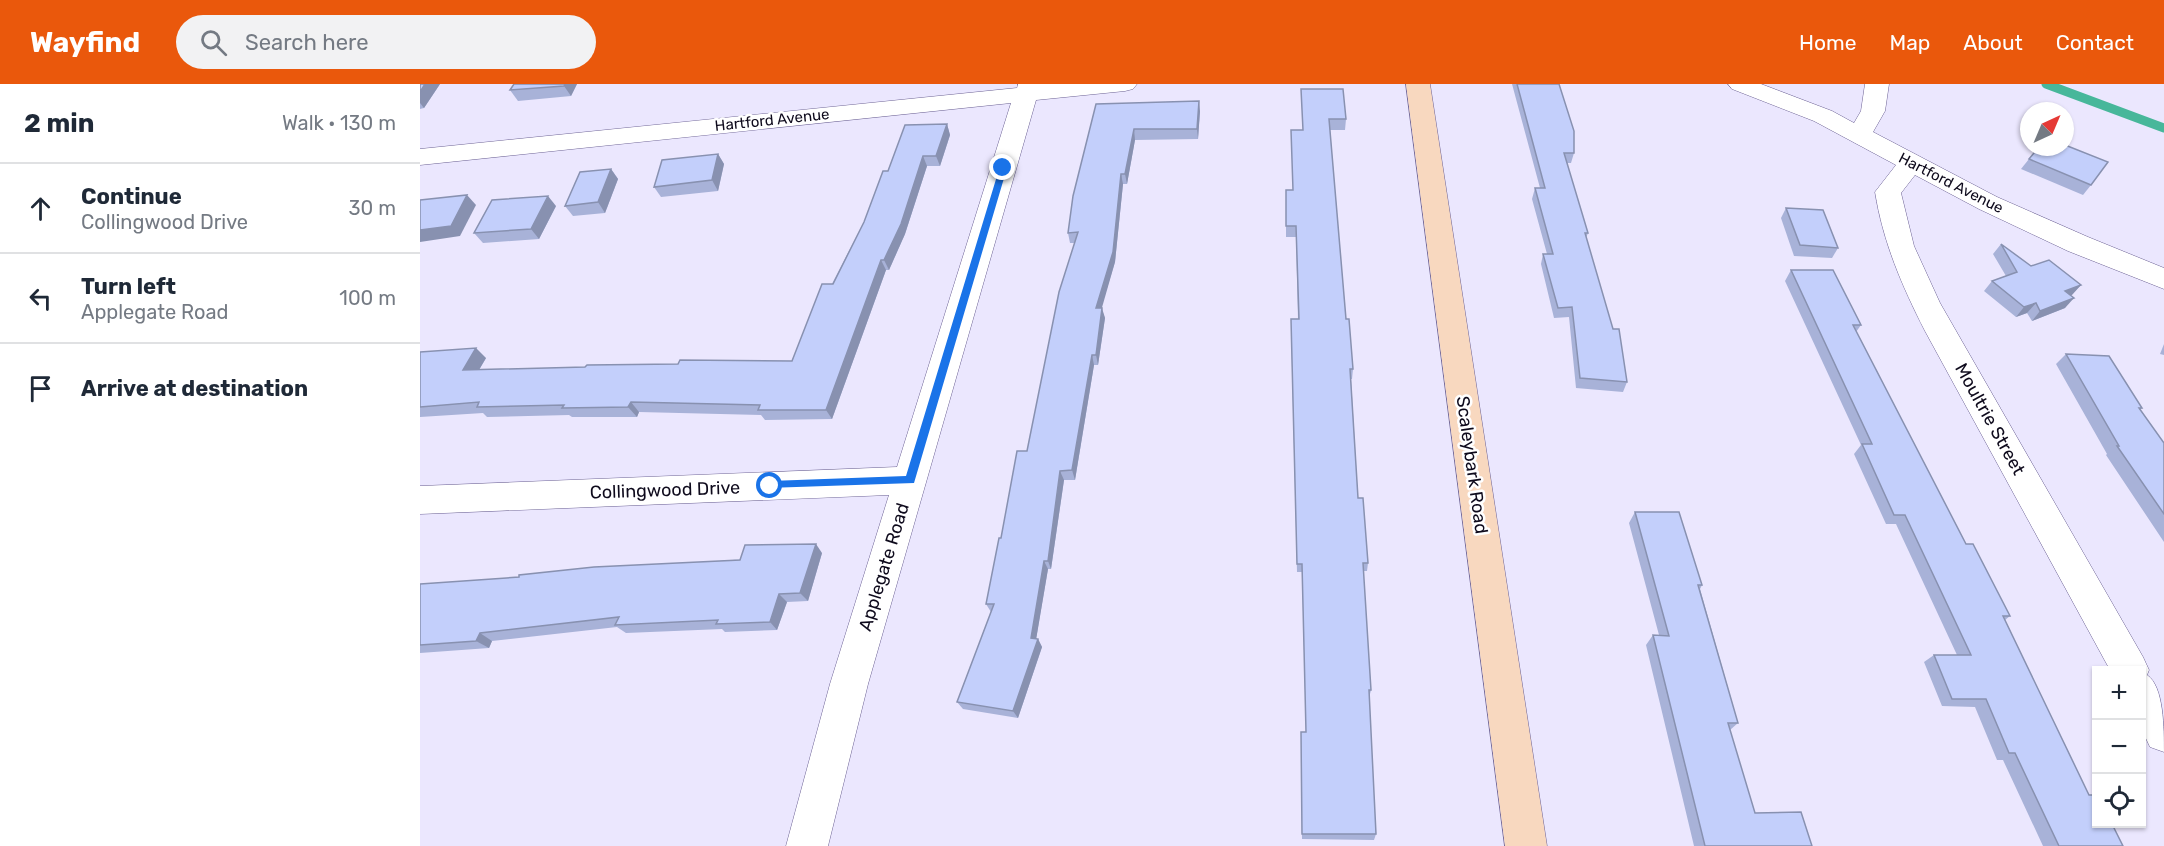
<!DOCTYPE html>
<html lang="en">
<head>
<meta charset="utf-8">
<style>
  :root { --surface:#fff; --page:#f2f2f3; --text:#1f2937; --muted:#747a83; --line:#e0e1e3; --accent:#ea580c }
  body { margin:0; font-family:Rubik,sans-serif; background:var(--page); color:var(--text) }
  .controls { position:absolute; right:18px; bottom:18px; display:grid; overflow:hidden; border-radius:0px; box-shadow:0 2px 4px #0004 }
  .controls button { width:54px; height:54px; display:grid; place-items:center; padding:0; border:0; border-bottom:2px solid var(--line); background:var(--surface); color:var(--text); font:30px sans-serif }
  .compass { position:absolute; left:1600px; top:18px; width:54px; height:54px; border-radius:50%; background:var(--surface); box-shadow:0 2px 4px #0004; rotate:44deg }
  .stop { position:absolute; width:18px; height:18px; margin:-14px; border:4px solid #1a73e8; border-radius:50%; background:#fff }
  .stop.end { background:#1a73e8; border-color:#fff; box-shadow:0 2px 6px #0008 }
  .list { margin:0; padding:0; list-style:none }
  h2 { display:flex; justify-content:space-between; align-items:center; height:78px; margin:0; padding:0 24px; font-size:26px }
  h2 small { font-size:20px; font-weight:400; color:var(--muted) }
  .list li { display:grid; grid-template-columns:39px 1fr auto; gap:18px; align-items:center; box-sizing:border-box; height:90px; padding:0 24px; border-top:2px solid var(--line) }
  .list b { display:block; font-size:22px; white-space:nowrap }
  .list p { margin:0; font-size:20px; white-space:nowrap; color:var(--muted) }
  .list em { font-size:20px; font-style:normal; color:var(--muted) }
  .icon { flex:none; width:33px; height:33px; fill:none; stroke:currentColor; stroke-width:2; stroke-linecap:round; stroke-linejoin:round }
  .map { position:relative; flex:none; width:1744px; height:762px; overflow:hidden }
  header { display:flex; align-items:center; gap:36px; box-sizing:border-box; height:84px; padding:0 30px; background:var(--accent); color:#fff }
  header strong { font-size:28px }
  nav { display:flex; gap:33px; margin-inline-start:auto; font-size:21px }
  .search { width:420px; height:54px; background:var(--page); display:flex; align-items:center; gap:15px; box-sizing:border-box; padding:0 21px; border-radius:33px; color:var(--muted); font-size:22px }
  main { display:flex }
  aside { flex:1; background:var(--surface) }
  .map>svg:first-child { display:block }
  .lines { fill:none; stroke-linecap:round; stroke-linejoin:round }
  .stream { stroke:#47b79a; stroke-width:9 }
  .street-casing { stroke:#6c6294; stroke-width:1 }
  .secondary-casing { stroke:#6c6294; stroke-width:1 }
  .street { fill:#fff; fill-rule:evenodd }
  .secondary { fill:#f8d8bf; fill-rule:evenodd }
  .wall { fill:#a8b2d8 }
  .shaded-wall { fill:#8891b0 }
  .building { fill:#c3cffb; stroke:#8891b0; stroke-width:1.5 }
  .route { fill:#1a73e8 }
  .labels { text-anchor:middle; stroke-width:5; stroke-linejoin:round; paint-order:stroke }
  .far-street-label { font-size:15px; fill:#0e0a1c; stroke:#fff }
  .street-label { font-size:18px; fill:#0e0a1c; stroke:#fff }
</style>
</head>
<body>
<header>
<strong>Wayfind</strong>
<div class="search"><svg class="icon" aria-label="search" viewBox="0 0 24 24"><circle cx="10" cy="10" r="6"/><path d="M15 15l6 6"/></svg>Search here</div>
<nav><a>Home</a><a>Map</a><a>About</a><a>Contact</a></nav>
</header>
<main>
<aside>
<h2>2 min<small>Walk · 130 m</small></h2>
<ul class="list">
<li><svg class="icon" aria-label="ahead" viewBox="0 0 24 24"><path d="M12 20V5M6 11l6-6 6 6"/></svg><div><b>Continue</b><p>Collingwood Drive</p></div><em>30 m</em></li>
<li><svg class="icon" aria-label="left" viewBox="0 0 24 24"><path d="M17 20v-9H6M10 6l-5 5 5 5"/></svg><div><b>Turn left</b><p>Applegate Road</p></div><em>100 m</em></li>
<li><svg class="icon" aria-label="arrive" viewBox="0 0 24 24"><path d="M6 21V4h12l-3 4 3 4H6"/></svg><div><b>Arrive at destination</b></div></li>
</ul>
</aside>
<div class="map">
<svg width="1744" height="762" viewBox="0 0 1744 762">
  <rect width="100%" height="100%" fill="#ebe7fe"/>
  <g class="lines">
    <polyline class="stream" points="1626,0 1744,44"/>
    <defs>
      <g id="street">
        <polygon points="598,0 717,0 713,5 705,7 616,16 448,600 408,762 366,762 410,600 469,411 0,430 0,402 477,383 591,19 0,81 0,65 597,4"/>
        <path d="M1308,0H1341L1412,27L1434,39L1441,27L1445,0H1469L1465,27L1453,48L1577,113L1668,153L1744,184V205L1648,167L1559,125L1495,91L1481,109L1494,162L1520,219L1723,573L1729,586L1727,591C1744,602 1744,645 1744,668L1730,663L1722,646V586H1690L1505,247C1482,202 1463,158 1455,108L1476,81L1394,37L1312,5Z"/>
      </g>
      <polygon id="secondary" points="986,0 1010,0 1127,762 1085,762"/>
    </defs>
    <use href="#street" class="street-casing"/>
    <use href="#secondary" class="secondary-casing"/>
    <use href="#street" class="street"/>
    <use href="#secondary" class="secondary"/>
  </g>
  <g class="wall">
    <polygon points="0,0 20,0 4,24 0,25"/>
    <polygon points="94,0 157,0 151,12 98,17 90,6"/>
    <polygon points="1092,0 1139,0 1154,69 1151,79 1147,79 1168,149 1166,154 1207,298 1203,308 1156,304 1149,233 1134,234 1121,180 1123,170 1127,170 1112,115 1115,104 1120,104"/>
    <polygon points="881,5 926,35 925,46 910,46 926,235 933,285 932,295 931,295 938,414 948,479 947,487 943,487 951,606 949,614 956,750 954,756 882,755 881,648 886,648 882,488 877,488 871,245 878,235 876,153 866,153 866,106 873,106 883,46"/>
    <polygon points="676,20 780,27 778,55 715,56 707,100 703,100 695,178 681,224 685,234 678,281 674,281 655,396 644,396 631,485 628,485 616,555 618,555 622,563 598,634 543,625 537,618 571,528 566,520 581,454 607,367 655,159 650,159 648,149"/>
    <polygon points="527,40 530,51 520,82 507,82 485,150 469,186 466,186 412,335 345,336 341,331 219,328 217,333 152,333 149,331 67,333 63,329 0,333 0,268 66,274 59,286 165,283 258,280 372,277 444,138 468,87"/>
    <polygon points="298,70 304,80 298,107 241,113 234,103"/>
    <polygon points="1609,75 1671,101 1663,111 1601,85"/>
    <polygon points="191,85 198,95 185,129 153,132 145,122"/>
    <polygon points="136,122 119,155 63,159 54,149"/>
    <polygon points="1366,124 1418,164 1412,174 1374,172 1361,134"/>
    <polygon points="1581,160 1611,182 1661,201 1650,212 1645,224 1612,237 1607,229 1596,233 1564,207 1572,197 1586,192 1573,170"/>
    <polygon points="1371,186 1441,241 1436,248 1493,360 1546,460 1590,532 1585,536 1669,711 1703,762 1623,762 1583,676 1577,676 1555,623 1522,622 1504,578 1514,571 1537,571 1476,440 1466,440 1434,370 1441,361 1365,197"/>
    <polygon points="1744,260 1744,271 1740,270"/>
    <polygon points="1646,270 1722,324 1720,326 1744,359 1744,458 1686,371 1687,370 1636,280"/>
    <polygon points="1215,428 1282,501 1280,505 1318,639 1310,646 1335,729 1392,762 1274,762 1226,561 1233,551 1239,551 1209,439"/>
    <polygon points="402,469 388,517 367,518 357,546 305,548 302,545 206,549 197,543 72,557 69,564 0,569 0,500 99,493"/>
  </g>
  <g class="shaded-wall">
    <polygon points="5,0 20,0 4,24 0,19 0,8"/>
    <polygon points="145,0 157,0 151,12 144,2"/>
    <polygon points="779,17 780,27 778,55 777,45"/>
    <polygon points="527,40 530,51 520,82 516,72"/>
    <polygon points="714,45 715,56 707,100 705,90"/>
    <polygon points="298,70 304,80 298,107 292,96"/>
    <polygon points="503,72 507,82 485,150 469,186 464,176"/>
    <polygon points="191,85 198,95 185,129 178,118"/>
    <polygon points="701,90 703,100 695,178 679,234 676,224"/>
    <polygon points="47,111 56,121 40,152 0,158 0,146"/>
    <polygon points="128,112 136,122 119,155 111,145"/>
    <polygon points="461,176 466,186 412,335 406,326"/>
    <polygon points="1661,201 1652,211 1635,217 1645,207"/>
    <polygon points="1654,214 1645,224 1612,237 1620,227"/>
    <polygon points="1616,219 1607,229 1596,233 1604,223"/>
    <polygon points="682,224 685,234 678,281 676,271"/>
    <polygon points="56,264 66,274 53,296 43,286"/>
    <polygon points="672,271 674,281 655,396 652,386"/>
    <polygon points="211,318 219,328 217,333 208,323"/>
    <polygon points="640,387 644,396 631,485 628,477"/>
    <polygon points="396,460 402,469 388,517 380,509"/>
    <polygon points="624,477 628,485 615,562 611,554"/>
    <polygon points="359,510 367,518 357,546 350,538"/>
    <polygon points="60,549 72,557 69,564 56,557"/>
    <polygon points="618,555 622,563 598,634 593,627"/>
  </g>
  <g class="building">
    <polygon points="0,0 5,0 0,8"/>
    <polygon points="94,0 145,0 144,2 90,6"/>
    <polygon points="1097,0 1139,0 1154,47 1154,69 1144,69 1168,149 1165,149 1193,245 1199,245 1207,298 1160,294 1152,223 1138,224 1123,170 1133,170 1115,104 1125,104"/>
    <polygon points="881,5 923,5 926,35 909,35 926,235 929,235 933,285 930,285 938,414 943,414 948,479 943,479 951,606 949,606 956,750 882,750 881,648 886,648 882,480 877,480 871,235 879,235 876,142 866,142 866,106 873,106 871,46 883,46"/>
    <polygon points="779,17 777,45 714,45 705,90 701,90 693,168 676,224 682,224 676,271 672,271 652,386 640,387 628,477 624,477 611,554 618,555 593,627 537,618 574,520 566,520 579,454 581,454 597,367 607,367 639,208 658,148 648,149 653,112 676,20"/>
    <polygon points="527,40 516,72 503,72 481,140 464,176 461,176 406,326 338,326 340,321 211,318 208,323 142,324 144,321 57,323 59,318 0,323 0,268 56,264 43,286 165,283 167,281 258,280 260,276 372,277 402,200 413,200 444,138 463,87 468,87 485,41"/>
    <polygon points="1645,61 1688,78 1671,101 1609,75 1619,63 1645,63"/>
    <polygon points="298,70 292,96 234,103 242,76"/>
    <polygon points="191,85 178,118 145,122 160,88"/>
    <polygon points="47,111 31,142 0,146 0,116"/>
    <polygon points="128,112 111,145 54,149 72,116"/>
    <polygon points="1366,124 1403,126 1418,164 1380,161"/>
    <polygon points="1581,160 1611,182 1629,176 1661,201 1645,207 1654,214 1620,227 1616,219 1604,223 1572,197 1597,188"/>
    <polygon points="1371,186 1413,186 1441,241 1433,241 1546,460 1553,460 1590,532 1583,532 1669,711 1677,711 1677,740 1692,740 1703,762 1639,762 1595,669 1589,669 1566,615 1532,615 1514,571 1551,571 1485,431 1474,431 1442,360 1452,360"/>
    <polygon points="1646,270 1689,272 1722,324 1719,324 1744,359 1744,430 1697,362 1699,362"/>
    <polygon points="1215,428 1259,428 1282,501 1278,501 1318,639 1308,639 1335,729 1381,728 1392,762 1285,762 1233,551 1249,552"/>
    <polygon points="396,460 380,509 359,510 350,538 296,540 298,536 195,541 199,533 60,549 56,557 0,561 0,500 99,493 99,491 174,483 320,476 325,461"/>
  </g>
  <polygon class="route" points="580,82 587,84 494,399 347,404 345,402 350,397 486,392"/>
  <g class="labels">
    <g class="far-street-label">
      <text transform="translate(352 36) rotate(-6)" y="5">Hartford Avenue</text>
      <text transform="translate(1531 99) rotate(27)" y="5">Hartford Avenue</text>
    </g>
    <g class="street-label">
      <text transform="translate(1570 335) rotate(61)" y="6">Moultrie Street</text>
      <text transform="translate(1052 381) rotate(82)" y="6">Scaleybark Road</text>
      <text transform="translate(245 406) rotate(-2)" y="6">Collingwood Drive</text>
      <text transform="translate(464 483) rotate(-73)" y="6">Applegate Road</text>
    </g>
  </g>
</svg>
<div class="controls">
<button>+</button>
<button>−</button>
<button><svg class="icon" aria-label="locate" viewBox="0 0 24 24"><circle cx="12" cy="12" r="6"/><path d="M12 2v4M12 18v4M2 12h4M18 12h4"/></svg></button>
</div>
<svg class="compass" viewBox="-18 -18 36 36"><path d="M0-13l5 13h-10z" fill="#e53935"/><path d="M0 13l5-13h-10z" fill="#747a83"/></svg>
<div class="stop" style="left:350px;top:402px"></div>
<div class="stop end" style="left:583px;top:84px"></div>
</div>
</main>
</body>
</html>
